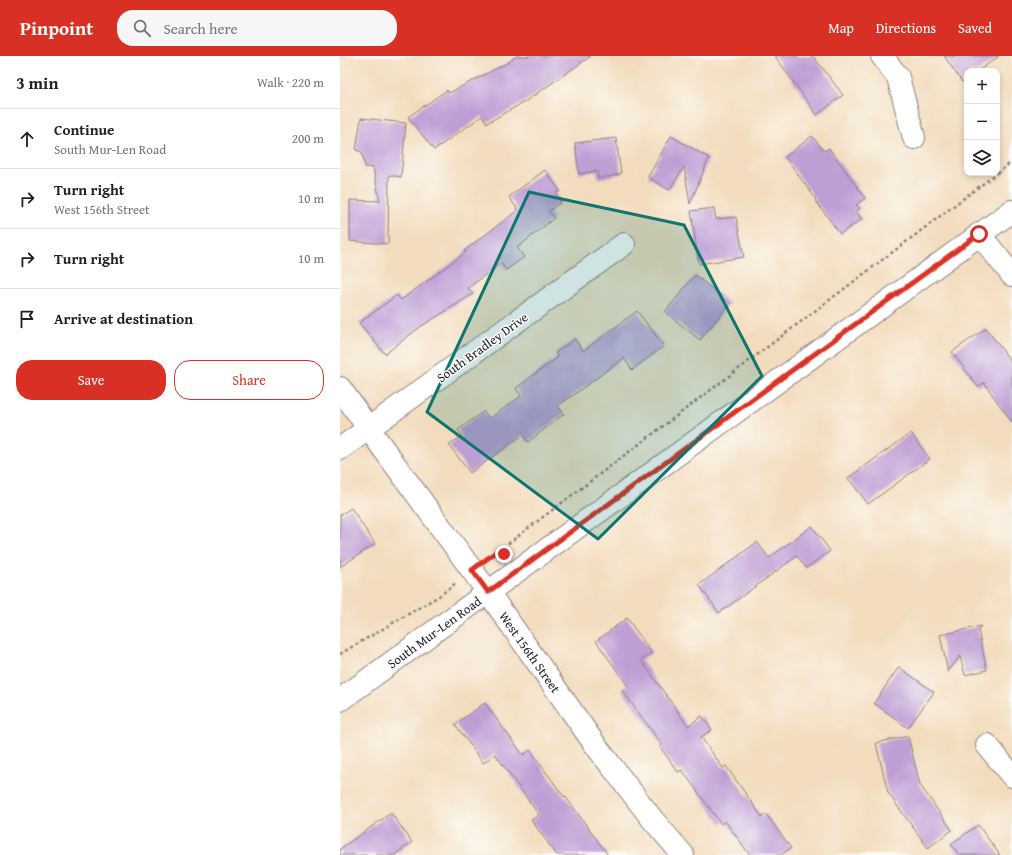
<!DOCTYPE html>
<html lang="en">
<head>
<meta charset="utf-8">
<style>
  :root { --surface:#fff; --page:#f6f6f6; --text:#202124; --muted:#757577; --line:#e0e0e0; --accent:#d93025 }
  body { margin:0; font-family:"Gentium Book Plus",serif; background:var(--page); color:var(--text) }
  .controls { position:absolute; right:12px; top:12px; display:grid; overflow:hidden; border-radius:8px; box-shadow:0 2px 6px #0003 }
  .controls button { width:36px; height:36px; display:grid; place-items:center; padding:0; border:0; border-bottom:1px solid var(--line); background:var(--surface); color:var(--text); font:20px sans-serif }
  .stop { position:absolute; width:12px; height:12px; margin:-9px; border:3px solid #d93025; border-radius:50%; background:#fff }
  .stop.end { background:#d93025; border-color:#fff; box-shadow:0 1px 4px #0008 }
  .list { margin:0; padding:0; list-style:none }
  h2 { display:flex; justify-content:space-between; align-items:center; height:52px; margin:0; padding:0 16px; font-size:17px }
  h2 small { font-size:13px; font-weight:400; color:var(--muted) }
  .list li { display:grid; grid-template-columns:26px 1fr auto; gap:12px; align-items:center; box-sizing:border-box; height:60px; padding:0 16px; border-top:1px solid var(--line) }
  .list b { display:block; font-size:15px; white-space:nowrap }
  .list p { margin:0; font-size:13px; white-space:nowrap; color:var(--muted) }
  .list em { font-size:13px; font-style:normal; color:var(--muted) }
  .actions { display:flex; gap:8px; padding:12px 16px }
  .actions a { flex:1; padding:9px 0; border:1px solid var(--accent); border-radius:16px; text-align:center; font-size:14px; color:var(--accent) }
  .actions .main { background:var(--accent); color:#fff }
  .icon { flex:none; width:22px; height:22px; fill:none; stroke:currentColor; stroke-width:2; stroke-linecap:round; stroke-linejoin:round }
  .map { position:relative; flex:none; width:672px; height:799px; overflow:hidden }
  header { display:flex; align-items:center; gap:24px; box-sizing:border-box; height:56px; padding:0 20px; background:var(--accent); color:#fff }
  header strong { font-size:19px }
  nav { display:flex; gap:22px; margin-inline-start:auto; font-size:14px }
  .search { width:280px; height:36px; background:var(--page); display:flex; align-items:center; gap:10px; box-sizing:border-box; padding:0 14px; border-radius:16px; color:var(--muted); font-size:15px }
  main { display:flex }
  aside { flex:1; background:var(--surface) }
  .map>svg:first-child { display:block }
  .building { fill:#bd9ed5 }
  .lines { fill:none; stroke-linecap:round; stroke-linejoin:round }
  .street-casing { stroke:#8a7f7c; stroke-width:24 }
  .secondary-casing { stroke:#8a7f7c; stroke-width:24 }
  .path { stroke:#8a7f7c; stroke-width:2.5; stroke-dasharray:3 3; stroke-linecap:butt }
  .street { stroke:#fff; stroke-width:22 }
  .secondary { stroke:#fff; stroke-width:22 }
  .route { stroke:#d93025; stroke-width:5 }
  .marked { fill:#0f766e; fill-opacity:0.2; stroke:#0f766e; stroke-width:3; stroke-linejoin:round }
  .labels { text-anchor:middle; stroke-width:3; stroke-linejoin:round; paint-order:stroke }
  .street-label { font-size:13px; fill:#22223b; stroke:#fdfcf7 }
</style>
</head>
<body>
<header>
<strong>Pinpoint</strong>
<div class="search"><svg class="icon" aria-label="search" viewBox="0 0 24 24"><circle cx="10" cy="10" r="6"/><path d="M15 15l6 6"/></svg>Search here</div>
<nav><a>Map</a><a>Directions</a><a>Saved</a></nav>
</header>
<main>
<aside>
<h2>3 min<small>Walk · 220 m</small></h2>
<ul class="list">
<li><svg class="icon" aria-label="ahead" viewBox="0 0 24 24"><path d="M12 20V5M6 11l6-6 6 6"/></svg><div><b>Continue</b><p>South Mur-Len Road</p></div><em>200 m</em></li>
<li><svg class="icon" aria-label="right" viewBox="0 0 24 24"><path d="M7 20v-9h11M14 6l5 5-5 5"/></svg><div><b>Turn right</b><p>West 156th Street</p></div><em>10 m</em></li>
<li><svg class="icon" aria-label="right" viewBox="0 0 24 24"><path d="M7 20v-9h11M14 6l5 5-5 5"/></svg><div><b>Turn right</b></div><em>10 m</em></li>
<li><svg class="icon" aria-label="arrive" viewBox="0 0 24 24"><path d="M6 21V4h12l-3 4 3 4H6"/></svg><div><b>Arrive at destination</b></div></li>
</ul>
<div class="actions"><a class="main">Save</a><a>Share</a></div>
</aside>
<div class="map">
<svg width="672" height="799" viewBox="0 0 672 799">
  <rect width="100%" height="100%" fill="#fdfcf7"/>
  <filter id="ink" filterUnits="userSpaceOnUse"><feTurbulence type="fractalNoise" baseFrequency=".025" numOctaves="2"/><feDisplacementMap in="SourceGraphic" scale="8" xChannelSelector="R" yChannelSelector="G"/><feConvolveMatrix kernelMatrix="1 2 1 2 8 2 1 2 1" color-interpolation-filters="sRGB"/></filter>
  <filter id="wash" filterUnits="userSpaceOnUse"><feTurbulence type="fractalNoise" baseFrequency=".012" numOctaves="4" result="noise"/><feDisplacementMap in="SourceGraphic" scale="16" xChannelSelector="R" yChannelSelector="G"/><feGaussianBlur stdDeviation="0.9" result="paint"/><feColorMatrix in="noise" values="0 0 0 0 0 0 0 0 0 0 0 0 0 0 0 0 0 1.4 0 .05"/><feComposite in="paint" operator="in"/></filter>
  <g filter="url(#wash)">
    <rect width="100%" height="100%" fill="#f3dcbd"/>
    <g id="blocks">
      <g class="building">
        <polygon points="177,0 251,0 186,45 147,67 142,60 94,94 68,61 107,34 109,37 167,7"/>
        <polygon points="435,0 473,0 503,39 477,59"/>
        <polygon points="604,0 659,0 638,15 627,15 627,23 622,26"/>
        <polygon points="21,62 66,67 61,121 49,119 48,188 10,185 10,144 40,145 33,112 25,111 22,96 16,94"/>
        <polygon points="331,80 369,102 350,148 344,111 329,134 308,121"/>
        <polygon points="472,80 484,95 489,92 525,142 516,149 520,152 516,156 522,163 500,178 475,144 476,143 445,101"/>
        <polygon points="276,82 281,118 258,123 257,115 239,118 235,87"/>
        <polygon points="205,114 220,135 216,137 221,146 209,155 214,162 177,192 184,201 166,214 161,207 128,232 133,238 80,271 45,298 19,267 57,239 61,244 126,196 124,195 178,154 169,141"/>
        <polygon points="374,152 376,163 396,161 404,201 359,208 351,155"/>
        <polygon points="355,219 390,247 360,284 325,256"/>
        <polygon points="297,255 324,290 292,314 284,302 218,350 224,358 188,386 183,379 130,417 109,389 122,380 118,374 144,355 149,363 181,340 176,332 218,301 215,297 235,283 243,295"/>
        <polygon points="646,272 672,307 672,366 644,327 638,331 612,296"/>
        <polygon points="571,377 590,403 528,448 508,422"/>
        <polygon points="11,452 35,488 0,511 0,459"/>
        <polygon points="472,470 490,495 466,512 457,500 379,557 359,529 417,486 429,502"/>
        <polygon points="287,562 312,597 301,604 348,670 362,660 372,674 361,681 383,712 386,710 422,761 426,758 451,792 441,799 410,799 385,765 381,768 342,714 338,716 320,691 322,689 282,634 288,630 256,585"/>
        <polygon points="641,570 638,574 647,614 625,619 620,600 608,616 600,579"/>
        <polygon points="559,611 594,636 568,672 534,647"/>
        <polygon points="145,647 183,699 190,694 224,741 225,740 268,799 217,799 191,764 199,759 155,698 143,707 115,668"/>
        <polygon points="568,680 580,729 612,774 588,792 548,737 536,687"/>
        <polygon points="51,757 72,786 54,799 0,799 0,793"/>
        <polygon points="638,769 660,799 619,799 611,788"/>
      </g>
    </g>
  </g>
  <g filter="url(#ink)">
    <use href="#blocks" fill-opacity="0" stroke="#8a7f7c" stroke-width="1"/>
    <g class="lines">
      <defs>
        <g id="street">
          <polyline points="542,0 558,21 574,82"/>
          <polyline points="639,178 672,219"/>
          <polyline points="0,393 284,188"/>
          <polyline points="148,536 256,690 313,764 343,799"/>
          <polyline points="647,689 672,720"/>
        </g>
        <g id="secondary">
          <polyline points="0,332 29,373 148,536"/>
          <polyline points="0,644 672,155"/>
        </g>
      </defs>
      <use href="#street" class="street-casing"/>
      <use href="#secondary" class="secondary-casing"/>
      <g class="path">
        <polyline points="657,117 672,106"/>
        <polyline points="149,502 657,117"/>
        <polyline points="0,598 99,540 116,527"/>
      </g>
      <use href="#street" class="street"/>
      <use href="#secondary" class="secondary"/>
    </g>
  </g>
  <g class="lines" filter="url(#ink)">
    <polyline class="route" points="164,498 160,493 132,514 148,536 639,178"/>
  </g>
  <path class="marked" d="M189,136L344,169L422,320L258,483L87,356Z"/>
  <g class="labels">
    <g class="street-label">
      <text transform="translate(142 291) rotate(-36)" y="5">South Bradley Drive</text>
      <text transform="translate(94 576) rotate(-36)" y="5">South Mur-Len Road</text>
      <text transform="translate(190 596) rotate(55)" y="5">West 156th Street</text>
    </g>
  </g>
</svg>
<div class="controls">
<button>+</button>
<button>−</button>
<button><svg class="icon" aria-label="layers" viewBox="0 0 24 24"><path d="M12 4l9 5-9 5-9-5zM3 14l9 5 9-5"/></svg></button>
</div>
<div class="stop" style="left:639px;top:178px"></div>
<div class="stop end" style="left:164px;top:498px"></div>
</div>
</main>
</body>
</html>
